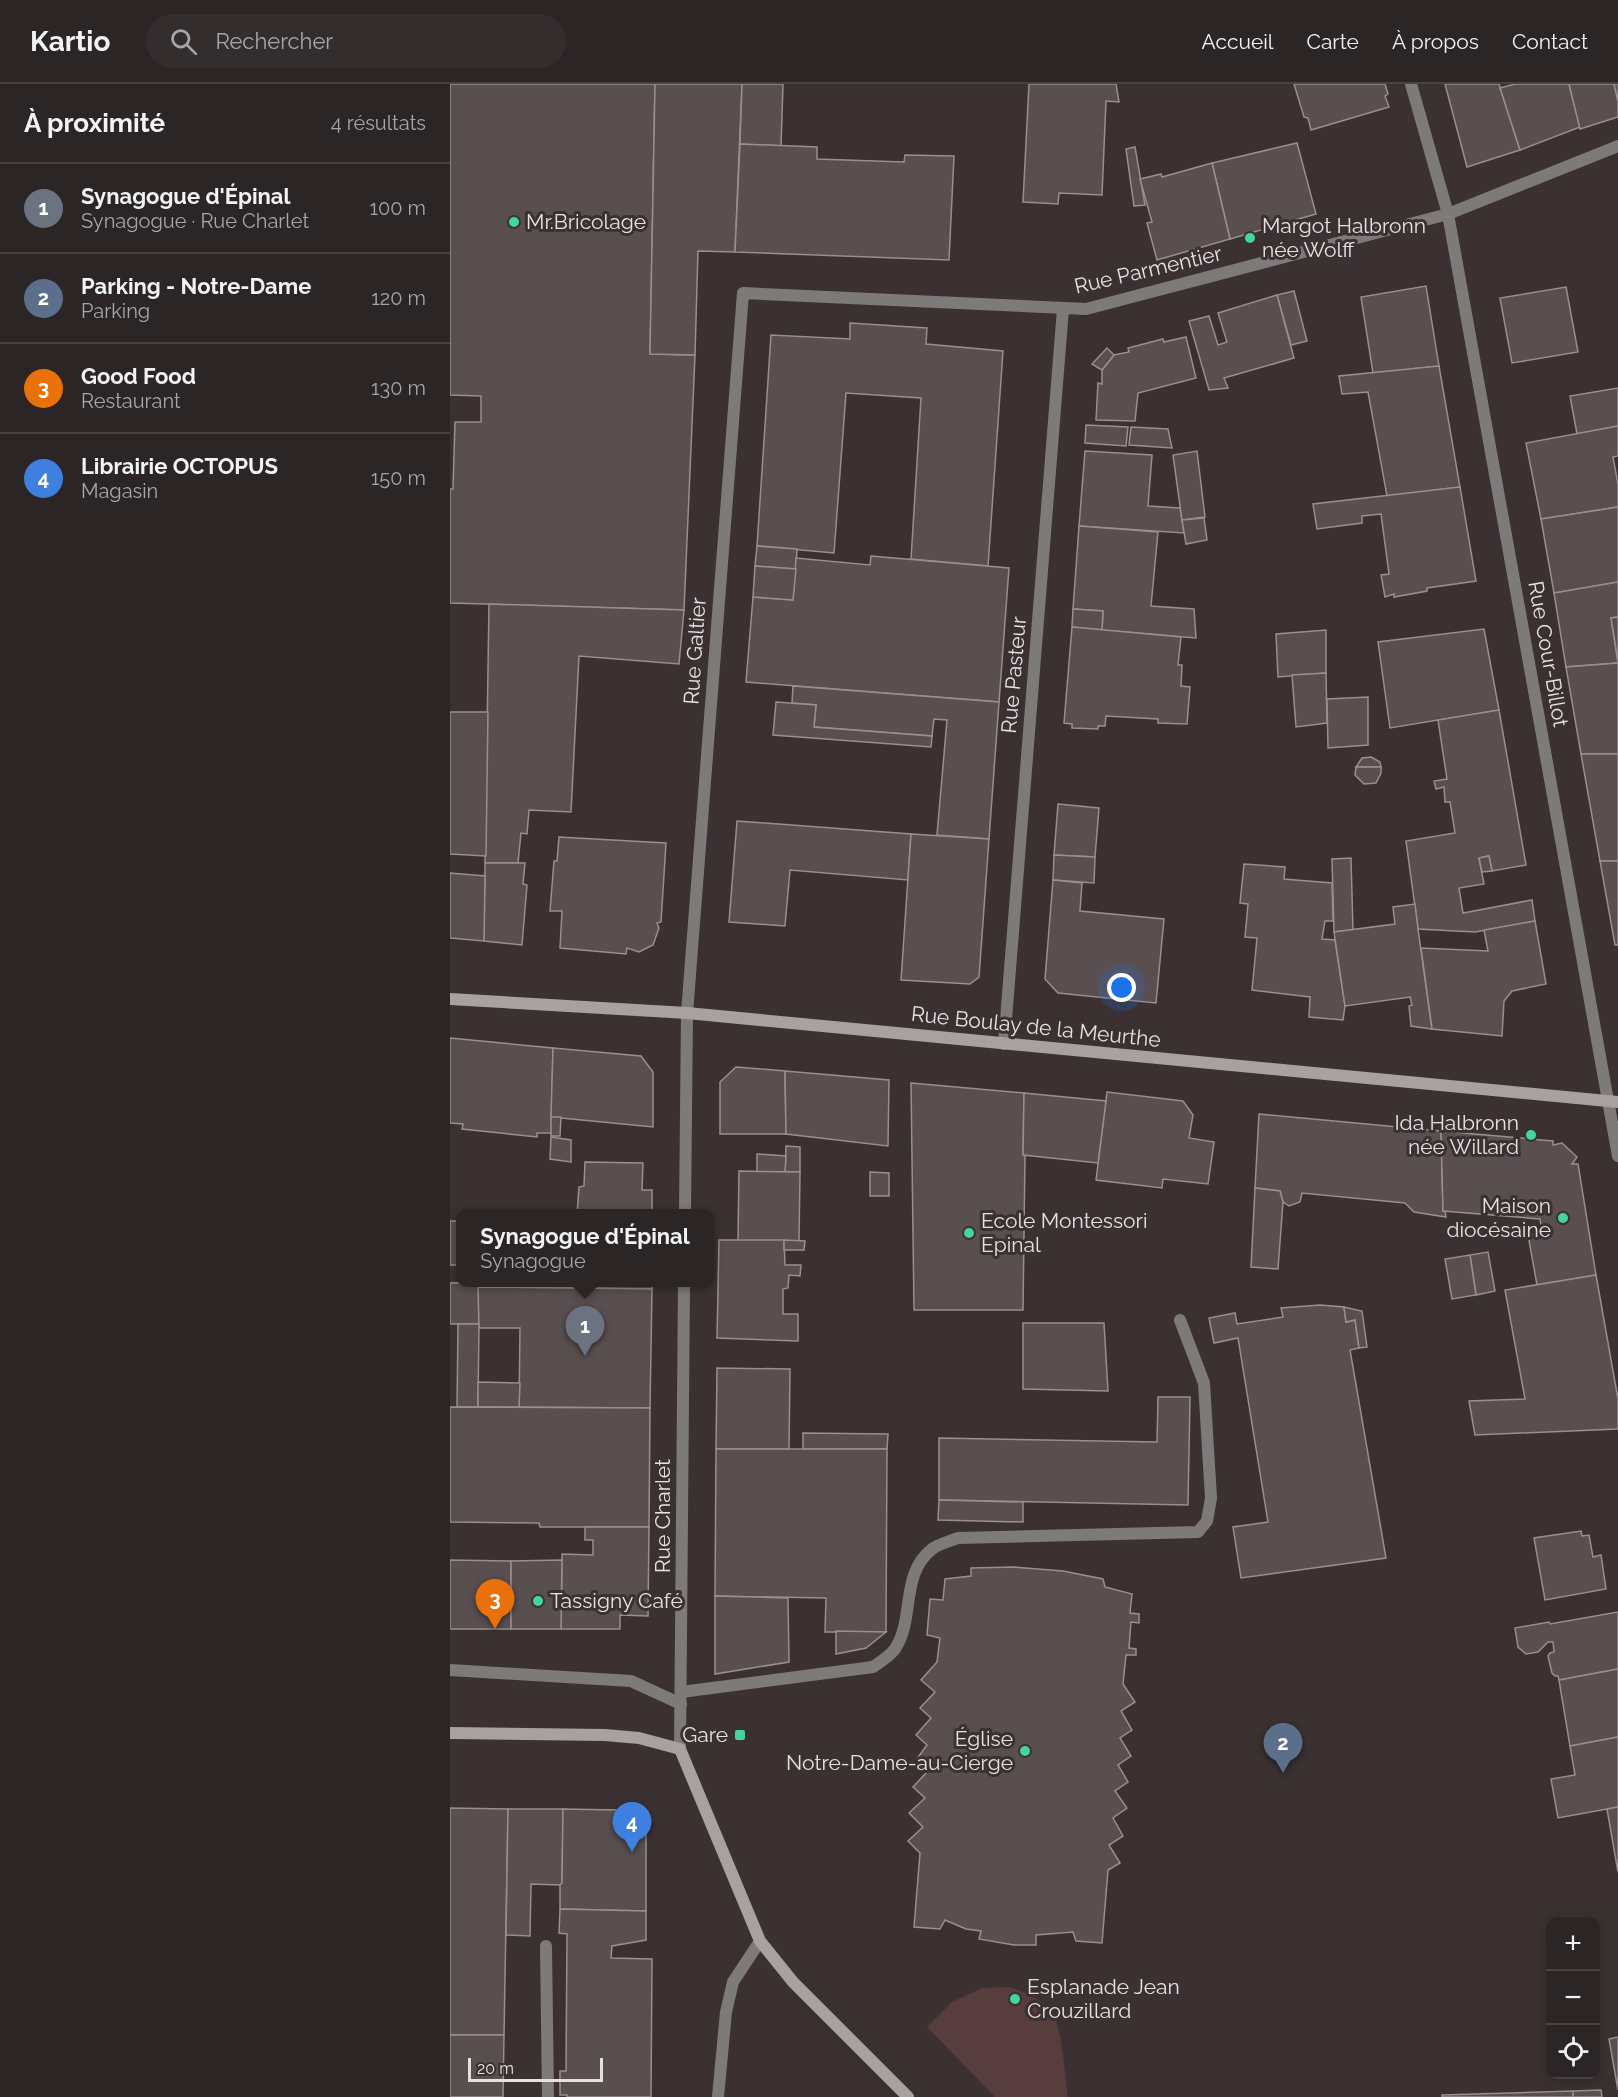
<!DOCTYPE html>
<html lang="fr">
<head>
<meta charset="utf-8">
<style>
  :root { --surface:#2c2526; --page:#342d2e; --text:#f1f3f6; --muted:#a6a5a7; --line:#484243; --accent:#8abfa5 }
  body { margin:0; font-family:Raleway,sans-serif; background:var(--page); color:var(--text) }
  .controls { position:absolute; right:18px; bottom:18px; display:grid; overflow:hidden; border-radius:12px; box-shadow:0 3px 15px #0003 }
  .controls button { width:54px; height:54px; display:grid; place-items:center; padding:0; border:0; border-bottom:2px solid var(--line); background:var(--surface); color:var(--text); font:30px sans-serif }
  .scale { position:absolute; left:18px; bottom:15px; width:135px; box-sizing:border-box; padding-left:6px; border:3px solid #e7e0e1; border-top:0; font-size:16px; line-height:21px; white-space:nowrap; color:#e7e0e1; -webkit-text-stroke:4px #3b3132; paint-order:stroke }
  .you { position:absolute; left:672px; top:904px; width:21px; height:21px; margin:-15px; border:4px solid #fff; border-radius:50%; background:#1a73e8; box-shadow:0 0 0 9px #1a73e833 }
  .badge { display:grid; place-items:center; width:39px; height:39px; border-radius:50%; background:var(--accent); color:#fff; font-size:20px; font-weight:700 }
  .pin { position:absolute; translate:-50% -50px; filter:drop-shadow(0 2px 3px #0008) }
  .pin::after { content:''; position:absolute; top:32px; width:21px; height:18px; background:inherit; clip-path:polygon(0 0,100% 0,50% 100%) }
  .popup { position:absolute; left:6px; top:1125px; width:258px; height:78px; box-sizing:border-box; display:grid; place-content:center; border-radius:12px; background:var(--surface); filter:drop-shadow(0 2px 4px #0005); font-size:20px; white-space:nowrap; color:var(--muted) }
  .popup b { font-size:22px; color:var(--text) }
  .popup::after { content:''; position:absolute; left:50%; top:100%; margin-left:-12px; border:12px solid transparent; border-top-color:var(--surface) }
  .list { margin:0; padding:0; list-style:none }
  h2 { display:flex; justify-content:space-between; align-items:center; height:78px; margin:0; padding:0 24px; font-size:26px }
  h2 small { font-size:20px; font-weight:400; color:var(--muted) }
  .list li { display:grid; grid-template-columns:39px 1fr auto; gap:18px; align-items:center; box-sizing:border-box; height:90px; padding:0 24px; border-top:2px solid var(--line) }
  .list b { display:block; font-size:22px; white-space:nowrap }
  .list p { margin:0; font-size:20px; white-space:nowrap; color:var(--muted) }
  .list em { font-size:20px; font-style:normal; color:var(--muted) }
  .icon { flex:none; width:33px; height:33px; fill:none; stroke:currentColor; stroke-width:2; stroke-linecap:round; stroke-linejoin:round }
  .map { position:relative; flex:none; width:1168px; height:2013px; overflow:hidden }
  header { display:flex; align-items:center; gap:36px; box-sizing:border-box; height:84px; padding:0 30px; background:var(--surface); border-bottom:2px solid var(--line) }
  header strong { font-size:28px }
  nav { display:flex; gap:33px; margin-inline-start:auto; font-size:21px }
  .search { width:420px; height:54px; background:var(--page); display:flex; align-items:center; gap:15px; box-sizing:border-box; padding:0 21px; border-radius:33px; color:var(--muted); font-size:22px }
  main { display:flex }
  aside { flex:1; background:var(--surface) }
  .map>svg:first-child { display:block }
  .green { fill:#583d3e }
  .building { fill:#5a4f50; stroke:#9a8e8f; stroke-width:1.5 }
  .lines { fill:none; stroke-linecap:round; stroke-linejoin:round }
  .lane { stroke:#7f7a7a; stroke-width:12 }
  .street { stroke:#7f7a7a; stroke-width:12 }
  .secondary { stroke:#a9a1a1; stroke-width:12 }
  .poi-dot { fill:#43d4a0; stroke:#3b3132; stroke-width:2 }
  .labels { text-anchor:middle; stroke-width:6; stroke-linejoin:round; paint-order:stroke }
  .poi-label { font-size:21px; fill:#e7e0e1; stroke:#3b3132; text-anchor:start }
  .street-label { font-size:21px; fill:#e7e0e1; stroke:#3b3132 }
</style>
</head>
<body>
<header>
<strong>Kartio</strong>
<div class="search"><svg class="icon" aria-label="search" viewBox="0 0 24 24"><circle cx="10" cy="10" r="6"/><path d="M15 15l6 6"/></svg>Rechercher</div>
<nav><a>Accueil</a><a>Carte</a><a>À propos</a><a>Contact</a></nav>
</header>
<main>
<aside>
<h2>À proximité<small>4 résultats</small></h2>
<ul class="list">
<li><span class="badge" style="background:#6b7280">1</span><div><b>Synagogue d'Épinal</b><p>Synagogue · Rue Charlet</p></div><em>100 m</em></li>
<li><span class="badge" style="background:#5c6f8a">2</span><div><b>Parking - Notre-Dame</b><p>Parking</p></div><em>120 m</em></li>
<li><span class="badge" style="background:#e8710a">3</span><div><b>Good Food</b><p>Restaurant</p></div><em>130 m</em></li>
<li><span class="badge" style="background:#3f7fe0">4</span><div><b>Librairie OCTOPUS</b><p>Magasin</p></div><em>150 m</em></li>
</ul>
</aside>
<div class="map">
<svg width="1168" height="2013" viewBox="0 0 1168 2013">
  <rect width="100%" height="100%" fill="#3b3132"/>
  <path class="green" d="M560,1903C576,1909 594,1915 603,1930C612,1944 615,1994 618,2013H545L477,1943L502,1918L532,1904Z"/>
  <g class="building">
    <polygon points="0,0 205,0 200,270 245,271 234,526 0,519 0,405 3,405 5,338 31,338 31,312 0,311"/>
    <polygon points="205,0 292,0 285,168 248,167 245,271 200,270"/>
    <polygon points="292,0 333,0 331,62 290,60"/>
    <polygon points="579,0 666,0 669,18 656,17 652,111 609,109 608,120 573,118"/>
    <polygon points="844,0 935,0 938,10 935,12 939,23 861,46 858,34 854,33"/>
    <polygon points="995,0 1049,0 1070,66 1017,83"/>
    <polygon points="1065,0 1119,0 1130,43 1070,66 1050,4"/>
    <polygon points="1119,0 1164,0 1168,17 1168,33 1130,45"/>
    <polygon points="1164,0 1168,0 1168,17"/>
    <polygon points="847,59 866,130 780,155 762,79"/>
    <polygon points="290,60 367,63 367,75 454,78 455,71 504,72 499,176 285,168"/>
    <polygon points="685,63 695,121 684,122 676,65"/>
    <polygon points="762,79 780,155 707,176 697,139 702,138 690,95 711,90 712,93"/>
    <polygon points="976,202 989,282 923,289 911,213"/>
    <polygon points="1116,203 1128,268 1062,279 1050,214"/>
    <polygon points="844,207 857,257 841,261 827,211"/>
    <polygon points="827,211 844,274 774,294 778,304 759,306 739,237 759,232 768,261 777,258 768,229"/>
    <polygon points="400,239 477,244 476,260 553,267 538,482 461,475 471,314 396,309 384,469 307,462 321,251 400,255"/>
    <polygon points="736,253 746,294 688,309 685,337 646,336 648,299 652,300 652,286 664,271 679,268 678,264 713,255 714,258"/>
    <polygon points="657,264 664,271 652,286 642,280"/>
    <polygon points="989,282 1010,403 937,412 918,308 892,310 889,292"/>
    <polygon points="1168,304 1168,342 1127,350 1120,312"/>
    <polygon points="636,341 678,343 676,362 635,359"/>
    <polygon points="1168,342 1168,372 1163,373 1168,400 1168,423 1091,435 1076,359"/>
    <polygon points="681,343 718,345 722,364 679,361"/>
    <polygon points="635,367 702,371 698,422 730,424 734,449 629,442"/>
    <polygon points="747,367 755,433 732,436 723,371"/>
    <polygon points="1010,403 1026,497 977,504 977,507 944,513 944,510 935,513 931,491 939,490 931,430 912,432 912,439 867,445 863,420"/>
    <polygon points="1168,423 1168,498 1104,509 1091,435"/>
    <polygon points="754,434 757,456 736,460 732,436"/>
    <polygon points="629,442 708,448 701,522 744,525 746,554 652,546 653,527 623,525"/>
    <polygon points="307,462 347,465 346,485 305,482"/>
    <polygon points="421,472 559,484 549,618 296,598 303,513 343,516 346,474 420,481"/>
    <polygon points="305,482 346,485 343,516 303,513"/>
    <polygon points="1168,498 1168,533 1161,534 1168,579 1116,583 1104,509"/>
    <polygon points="39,520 234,526 229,580 129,572 121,728 79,726 77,750 71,749 68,779 35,779"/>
    <polygon points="623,525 653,527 652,546 622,543"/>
    <polygon points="1168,533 1168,577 1161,534"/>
    <polygon points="622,543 731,553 728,581 732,581 731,602 740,603 737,640 708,639 708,635 656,632 655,642 648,642 648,645 622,644 622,640 614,639"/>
    <polygon points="1034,545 1049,626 940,644 928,558"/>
    <polygon points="876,546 876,589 828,593 826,550"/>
    <polygon points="1168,579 1168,670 1131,670 1116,583"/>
    <polygon points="876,589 877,639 846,643 842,591"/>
    <polygon points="343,602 549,618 539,755 487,751 497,636 484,635 482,652 364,643 366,621 342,619"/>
    <polygon points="918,613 918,661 878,664 877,615"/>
    <polygon points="326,618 366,621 364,643 482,652 481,663 323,651"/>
    <polygon points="1049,626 1076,781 1042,787 1039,772 1029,774 1034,800 1009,804 1013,829 1082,816 1085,837 1025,848 968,845 956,757 1005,749 1000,718 995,718 994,703 986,705 984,697 997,695 988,636"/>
    <polygon points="0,628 38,628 36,772 0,770"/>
    <polygon points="1131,670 1168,670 1168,777 1150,777"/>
    <polygon points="921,673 930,678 931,683 906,683 912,674"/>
    <polygon points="906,683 931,683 931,689 926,699 914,700 905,691"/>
    <polygon points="608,720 649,724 645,773 604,771"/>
    <polygon points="287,737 461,750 458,796 340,786 335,842 279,838"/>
    <polygon points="461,750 539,755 529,893 520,900 451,896"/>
    <polygon points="109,753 216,759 211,838 207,839 209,844 203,861 189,868 177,864 176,870 110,864 112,827 100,827 104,777 107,777"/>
    <polygon points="604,771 645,773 644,799 603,796"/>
    <polygon points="1039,772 1042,787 1032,788 1029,774"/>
    <polygon points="901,774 903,846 884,848 882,775"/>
    <polygon points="1150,777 1168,777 1168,861 1165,861"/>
    <polygon points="35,779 75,779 73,800 77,801 72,861 34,857"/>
    <polygon points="794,780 835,783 834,795 882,799 883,837 875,837 872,855 885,856 895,922 893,936 859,933 860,913 802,906 807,854 795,853 798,820 790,819"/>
    <polygon points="0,789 35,792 34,857 0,854"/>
    <polygon points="603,796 632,799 630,827 714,835 706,919 608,909 595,895"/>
    <polygon points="965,820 968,845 982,945 961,942 959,922 962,921 960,913 895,922 884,848 945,840 943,823"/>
    <polygon points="1085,837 1096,900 1062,907 1054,917 1052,952 982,945 971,864 1038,867 1034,846"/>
    <polygon points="0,954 103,964 101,1049 87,1049 87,1053 12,1045 13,1040 0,1039"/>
    <polygon points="103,964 191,972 203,988 203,1043 101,1033"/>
    <polygon points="286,983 335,987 336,1050 270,1050 270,998"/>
    <polygon points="335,987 439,996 438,1062 336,1050"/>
    <polygon points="461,999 574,1009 573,1071 575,1072 573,1226 464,1226"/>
    <polygon points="657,1008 733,1017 743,1031 739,1054 764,1058 758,1100 713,1095 712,1104 646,1096"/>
    <polygon points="574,1009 656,1017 648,1079 573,1071"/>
    <polygon points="809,1030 991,1047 993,1127 995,1127 996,1133 964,1128 955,1119 852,1109 850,1118 839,1122 833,1118 830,1107 805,1104"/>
    <polygon points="101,1033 111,1033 110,1052 101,1052"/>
    <polygon points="991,1047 1103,1057 1103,1061 1112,1059 1127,1073 1122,1080 1128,1080 1146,1191 1087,1201 1078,1151 1092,1149 1090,1135 993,1127"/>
    <polygon points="101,1053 121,1056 121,1078 100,1075"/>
    <polygon points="336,1062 350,1063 350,1088 335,1088"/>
    <polygon points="307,1070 336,1072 335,1088 307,1088"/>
    <polygon points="135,1078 193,1079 192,1106 202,1106 202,1130 127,1130 129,1103 134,1102"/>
    <polygon points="289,1087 350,1088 349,1157 288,1157"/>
    <polygon points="420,1088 439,1089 439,1112 420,1112"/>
    <polygon points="805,1104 830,1107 833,1118 828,1185 801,1183"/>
    <rect x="0" y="1137" width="10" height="44"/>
    <polygon points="269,1156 334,1156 335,1181 351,1181 350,1192 339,1191 338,1204 333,1205 333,1230 348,1230 348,1257 267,1254"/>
    <polygon points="334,1156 355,1157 354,1166 334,1166"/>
    <polygon points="1038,1168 1045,1207 1026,1211 1020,1171"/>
    <polygon points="1020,1171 1026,1211 1002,1215 995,1175"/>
    <polygon points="1146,1191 1168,1315 1168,1345 1025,1351 1019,1317 1075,1315 1055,1206"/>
    <polygon points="29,1198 29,1240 0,1240 0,1199"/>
    <polygon points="97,1198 129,1198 129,1204 97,1203"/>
    <polygon points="129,1198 202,1198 202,1205 129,1204"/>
    <polygon points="28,1203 202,1205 200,1324 69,1323 70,1244 29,1244"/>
    <polygon points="870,1221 894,1223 896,1238 905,1236 909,1264 900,1266 936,1474 791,1494 783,1443 818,1438 788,1254 764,1259 759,1234 785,1229 787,1240 833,1233 831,1224"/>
    <polygon points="894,1223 912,1227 917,1263 909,1264 905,1236 896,1238"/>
    <polygon points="573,1239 654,1239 658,1307 573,1305"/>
    <polygon points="8,1240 29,1240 28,1323 7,1323"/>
    <polygon points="267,1284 340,1285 339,1365 266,1365"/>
    <polygon points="28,1298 70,1299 69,1323 28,1323"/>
    <polygon points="708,1313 740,1313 738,1421 489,1416 489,1354 707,1358"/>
    <polygon points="0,1323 200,1324 199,1443 90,1443 89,1439 0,1438"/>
    <polygon points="353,1349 438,1350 437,1365 353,1365"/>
    <polygon points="266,1365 437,1365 436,1548 375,1548 376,1514 265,1512"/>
    <polygon points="489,1416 573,1418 573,1438 488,1436"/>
    <polygon points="135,1443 199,1443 198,1532 170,1531 170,1545 111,1545 112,1470 143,1471 143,1456 135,1456"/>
    <polygon points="1131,1447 1132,1452 1139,1451 1143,1473 1151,1471 1156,1505 1095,1516 1084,1454"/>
    <polygon points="0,1476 61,1477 61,1545 0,1545"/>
    <polygon points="112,1476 111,1545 61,1545 61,1477"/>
    <polygon points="564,1483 613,1487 653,1495 655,1503 682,1510 680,1529 689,1530 689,1539 681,1538 679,1564 686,1565 686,1571 676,1571 673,1600 685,1618 671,1627 682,1646 670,1654 681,1672 668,1681 678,1698 665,1707 677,1724 663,1734 673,1752 659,1761 670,1779 658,1786 652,1859 626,1857 623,1848 586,1851 586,1861 564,1861 529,1855 531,1847 516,1845 495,1836 490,1845 464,1843 470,1769 458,1757 473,1743 459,1729 475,1714 463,1703 477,1688 466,1676 477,1661 466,1651 481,1634 470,1624 485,1608 471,1596 487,1578 490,1554 477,1551 480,1515 493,1516 495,1495 521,1492 521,1484"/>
    <polygon points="265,1512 338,1514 339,1578 265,1590"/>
    <polygon points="1168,1528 1168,1585 1109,1596 1108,1592 1105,1592 1102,1589 1098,1572 1100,1569 1104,1568 1103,1558 1098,1558 1088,1568 1076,1570 1068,1563 1065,1544 1099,1538 1100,1540"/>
    <polygon points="386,1547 436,1548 416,1564 386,1570"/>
    <polygon points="1168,1585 1168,1653 1120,1662 1109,1596"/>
    <polygon points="1168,1653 1168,1723 1108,1734 1101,1695 1125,1691 1120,1662"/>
    <polygon points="1168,1723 1168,1788 1157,1725"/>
    <polygon points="0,1724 58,1725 54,1951 0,1951"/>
    <polygon points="58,1725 113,1725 112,1799 110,1801 81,1800 80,1852 56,1851"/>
    <polygon points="113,1725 169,1726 168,1744 196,1744 196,1827 110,1825 110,1801 112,1799"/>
    <polygon points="110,1825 196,1827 196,1856 162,1862 161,1874 202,1875 201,2013 117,2013 117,2011 110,2011 110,1987 116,1987 117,1850 109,1849"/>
    <polygon points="0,1951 54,1951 53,2013 0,2013"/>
    <polygon points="1168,1953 1168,2006 1159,1955"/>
    <polygon points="1151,2006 1152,2013 1123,2013 1123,2007"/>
    <polygon points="1123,2007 1123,2013 992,2013 992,2011"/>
  </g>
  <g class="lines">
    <g class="lane">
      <polyline points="961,0 998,130"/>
      <polyline points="0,1586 181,1597 231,1620"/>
      <path d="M231,1608L423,1583C430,1578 440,1572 445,1565C465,1535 450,1490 482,1465C489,1460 500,1457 508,1454L748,1448L757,1437L761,1414L754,1299L730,1236"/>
      <polyline points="96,1862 98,2013"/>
      <polyline points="268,2013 276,1928 283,1898 310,1857"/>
    </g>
    <g class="street">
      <polyline points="1168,62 998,130 1168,1072"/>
      <polyline points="554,960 613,225"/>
      <polyline points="235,1130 237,929 293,209 636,225 998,130"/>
      <polyline points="230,1665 234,1198"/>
    </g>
    <g class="secondary">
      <polyline points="0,915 237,929 1168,1018"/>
      <polyline points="0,1649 155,1651 189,1654 230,1665 310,1857 343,1898 458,2013"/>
    </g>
  </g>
  <g class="poi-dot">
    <circle cx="64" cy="138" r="6"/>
    <circle cx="800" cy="154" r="6"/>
    <circle cx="1081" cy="1051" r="6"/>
    <circle cx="1113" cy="1134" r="6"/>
    <circle cx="519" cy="1149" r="6"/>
    <circle cx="88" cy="1517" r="6"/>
    <rect x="284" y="1645" width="12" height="12" rx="3"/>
    <circle cx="575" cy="1667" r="6"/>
    <circle cx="565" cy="1915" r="6"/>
  </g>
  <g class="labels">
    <g class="poi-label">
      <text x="76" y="145">Mr.Bricolage</text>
      <text x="812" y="149">Margot Halbronn<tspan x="812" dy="24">née Wolff</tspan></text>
      <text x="1069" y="1046" text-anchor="end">Ida Halbronn<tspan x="1069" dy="24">née Willard</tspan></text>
      <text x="1101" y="1129" text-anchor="end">Maison<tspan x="1101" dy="24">diocésaine</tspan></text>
      <text x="531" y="1144">Ecole Montessori<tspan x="531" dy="24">Epinal</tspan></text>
      <text x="100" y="1524">Tassigny Café</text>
      <text x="278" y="1658" text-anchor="end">Gare</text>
      <text x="563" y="1662" text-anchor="end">Église<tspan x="563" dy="24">Notre-Dame-au-Cierge</tspan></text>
      <text x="577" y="1910">Esplanade Jean<tspan x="577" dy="24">Crouzillard</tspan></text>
    </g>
    <g class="street-label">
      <text transform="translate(698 186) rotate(-13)" y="7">Rue Parmentier</text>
      <text transform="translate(245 567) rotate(-86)" y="7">Rue Galtier</text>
      <text transform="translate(1098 570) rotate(80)" y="7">Rue Cour-Billot</text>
      <text transform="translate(564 591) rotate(-85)" y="7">Rue Pasteur</text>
      <text transform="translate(586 943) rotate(6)" y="7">Rue Boulay de la Meurthe</text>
      <text transform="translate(213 1432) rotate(-90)" y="7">Rue Charlet</text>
    </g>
  </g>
</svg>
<div class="controls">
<button>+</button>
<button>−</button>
<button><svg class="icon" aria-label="locate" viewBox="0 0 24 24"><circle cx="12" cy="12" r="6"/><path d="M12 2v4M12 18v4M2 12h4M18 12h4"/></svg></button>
</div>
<div class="scale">20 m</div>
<div class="you"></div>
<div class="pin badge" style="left:135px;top:1272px;background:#6b7280">1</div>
<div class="popup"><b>Synagogue d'Épinal</b>Synagogue</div>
<div class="pin badge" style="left:833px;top:1689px;background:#5c6f8a">2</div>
<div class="pin badge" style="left:45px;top:1545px;background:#e8710a">3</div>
<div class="pin badge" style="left:182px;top:1768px;background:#3f7fe0">4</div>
</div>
</main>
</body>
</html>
